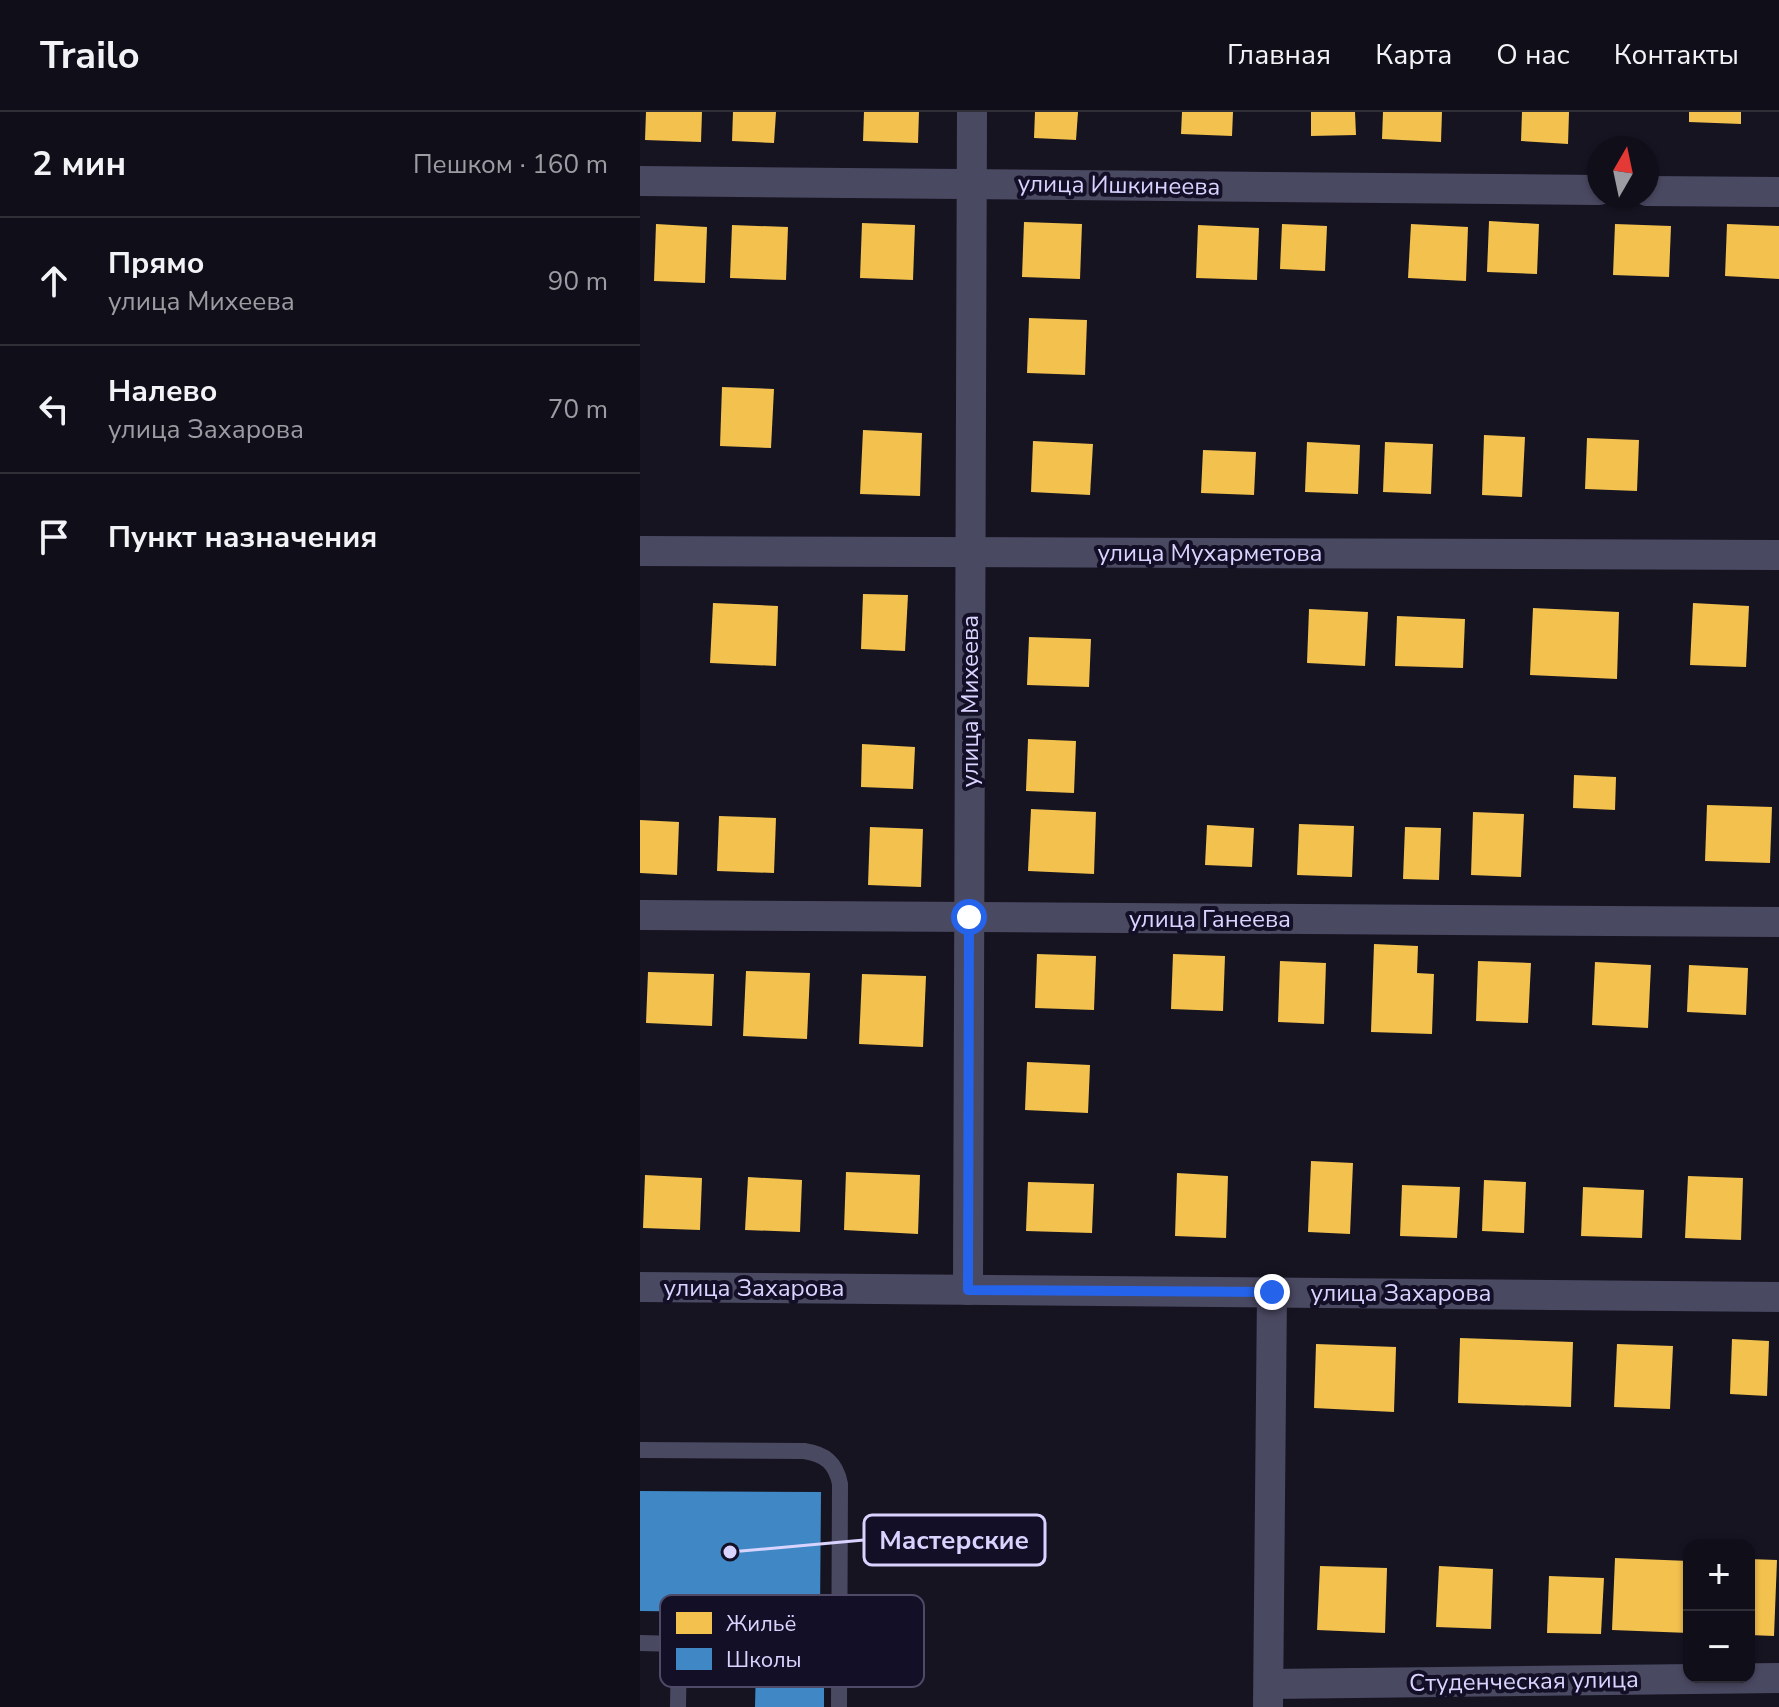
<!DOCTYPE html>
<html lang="ru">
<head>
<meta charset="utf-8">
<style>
  :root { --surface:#100f19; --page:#191822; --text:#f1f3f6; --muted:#9c9ca2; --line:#302f38 }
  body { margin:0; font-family:"Nunito Sans",sans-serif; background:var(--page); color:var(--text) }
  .controls { position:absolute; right:24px; bottom:24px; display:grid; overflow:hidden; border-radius:16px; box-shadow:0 2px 6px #0004 }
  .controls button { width:72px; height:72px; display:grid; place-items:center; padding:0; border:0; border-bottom:2px solid var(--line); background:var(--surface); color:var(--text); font:40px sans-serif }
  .compass { position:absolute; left:947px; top:24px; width:72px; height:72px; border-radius:50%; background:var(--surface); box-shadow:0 2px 6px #0004; rotate:9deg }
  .stop { position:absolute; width:24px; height:24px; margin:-18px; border:6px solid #2563eb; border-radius:50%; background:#fff }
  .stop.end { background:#2563eb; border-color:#fff; box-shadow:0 2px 8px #0008 }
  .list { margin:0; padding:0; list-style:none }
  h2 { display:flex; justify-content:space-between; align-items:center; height:104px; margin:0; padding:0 32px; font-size:34px }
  h2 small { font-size:26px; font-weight:400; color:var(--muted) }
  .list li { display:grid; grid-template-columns:52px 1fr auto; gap:24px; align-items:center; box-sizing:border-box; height:128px; padding:0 32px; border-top:2px solid var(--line) }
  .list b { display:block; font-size:30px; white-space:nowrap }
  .list p { margin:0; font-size:26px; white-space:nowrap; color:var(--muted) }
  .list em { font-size:26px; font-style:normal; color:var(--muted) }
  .icon { flex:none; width:44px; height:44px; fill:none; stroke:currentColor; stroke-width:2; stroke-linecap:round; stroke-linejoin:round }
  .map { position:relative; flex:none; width:1139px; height:1595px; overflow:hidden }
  header { display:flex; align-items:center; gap:48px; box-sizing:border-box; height:112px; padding:0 40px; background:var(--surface); border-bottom:2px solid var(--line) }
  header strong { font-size:38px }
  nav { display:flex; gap:44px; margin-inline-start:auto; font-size:28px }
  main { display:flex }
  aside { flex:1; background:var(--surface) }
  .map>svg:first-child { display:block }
  .homes { fill:#f2c14e }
  .schools { fill:#3f88c5 }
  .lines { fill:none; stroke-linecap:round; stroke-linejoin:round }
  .lane { stroke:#4a4962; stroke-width:16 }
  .street { stroke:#4a4962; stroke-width:30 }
  .route { stroke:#2563eb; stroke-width:10 }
  .labels { text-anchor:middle; stroke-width:8; stroke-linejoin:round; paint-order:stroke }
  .street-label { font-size:24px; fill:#d9d4ff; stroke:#130f26 }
  .key { fill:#130f26; stroke:#4e4a67; stroke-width:2 }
  .key-label { font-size:22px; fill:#d9d4ff }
  .leader { fill:none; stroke:#d9d4ff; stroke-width:3 }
  .callout-dot { fill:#d9d4ff; stroke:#130f26; stroke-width:3 }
  .callout { fill:#130f26; stroke:#d9d4ff; stroke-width:3 }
  .callout-label { font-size:26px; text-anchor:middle; font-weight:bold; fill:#d9d4ff }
</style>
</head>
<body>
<header>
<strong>Trailo</strong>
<nav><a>Главная</a><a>Карта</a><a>О нас</a><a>Контакты</a></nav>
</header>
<main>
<aside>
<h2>2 мин<small>Пешком · 160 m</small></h2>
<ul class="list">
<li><svg class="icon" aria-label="ahead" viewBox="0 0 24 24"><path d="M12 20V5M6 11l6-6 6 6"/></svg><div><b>Прямо</b><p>улица Михеева</p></div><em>90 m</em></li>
<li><svg class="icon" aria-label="left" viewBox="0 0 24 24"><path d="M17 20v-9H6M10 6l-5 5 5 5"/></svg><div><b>Налево</b><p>улица Захарова</p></div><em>70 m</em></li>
<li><svg class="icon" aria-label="arrive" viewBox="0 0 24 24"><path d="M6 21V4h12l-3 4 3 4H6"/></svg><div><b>Пункт назначения</b></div></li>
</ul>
</aside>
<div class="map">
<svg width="1139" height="1595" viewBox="0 0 1139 1595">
  <rect width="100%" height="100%" fill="#161421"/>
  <g class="homes">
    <polygon points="6,0 62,0 61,30 5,28"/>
    <polygon points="93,0 136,0 134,31 92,29"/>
    <polygon points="224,0 279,0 278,31 223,29"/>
    <polygon points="395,0 438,0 436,28 394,26"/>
    <polygon points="542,0 593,0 592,24 541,22"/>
    <polygon points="671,0 715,0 716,23 671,24"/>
    <polygon points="743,0 802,0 801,30 742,27"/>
    <polygon points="882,0 929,0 928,32 881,29"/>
    <polygon points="1049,0 1101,0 1101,12 1049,10"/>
    <polygon points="849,109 899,112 897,162 847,160"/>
    <polygon points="384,110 442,112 440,167 382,165"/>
    <polygon points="222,111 275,113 273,168 220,166"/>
    <polygon points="16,112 67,115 65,171 14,169"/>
    <polygon points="642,112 687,114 685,159 640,157"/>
    <polygon points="771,112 828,115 826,169 768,166"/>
    <polygon points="975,112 1031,114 1029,165 973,163"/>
    <polygon points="1087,112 1139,114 1139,167 1085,164"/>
    <polygon points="92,113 148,115 146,168 90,166"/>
    <polygon points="558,113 619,116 617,168 556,166"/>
    <polygon points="389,206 447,208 445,263 387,261"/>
    <polygon points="82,275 134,277 131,336 80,334"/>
    <polygon points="223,318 282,321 280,384 220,382"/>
    <polygon points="844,323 885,325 882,385 842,383"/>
    <polygon points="947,326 999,328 997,379 945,377"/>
    <polygon points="393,329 453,332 450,383 391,380"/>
    <polygon points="667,330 720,333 718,382 665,380"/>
    <polygon points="745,330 793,332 791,382 743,380"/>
    <polygon points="563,338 616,340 614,383 561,381"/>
    <polygon points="223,482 268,483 265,539 221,537"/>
    <polygon points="73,491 138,494 136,554 70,551"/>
    <polygon points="1053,491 1109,494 1106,555 1050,553"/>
    <polygon points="893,496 979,500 977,567 890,563"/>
    <polygon points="669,497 728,500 725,554 667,551"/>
    <polygon points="757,504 825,507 823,556 755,554"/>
    <polygon points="389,525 451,527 449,575 387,573"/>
    <polygon points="388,627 436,629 434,681 386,679"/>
    <polygon points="222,632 275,635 273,677 221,675"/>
    <polygon points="934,663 976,665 975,698 933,696"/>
    <polygon points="1067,693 1132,695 1130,751 1065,749"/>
    <polygon points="391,697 456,700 454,762 388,759"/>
    <polygon points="833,700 884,702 881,765 831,763"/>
    <polygon points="79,704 136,706 134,761 77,759"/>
    <polygon points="0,708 39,710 37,763 0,761"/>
    <polygon points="659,712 714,714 712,765 657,763"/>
    <polygon points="567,713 614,716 612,755 565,753"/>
    <polygon points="230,715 283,717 281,775 228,773"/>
    <polygon points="765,715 801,716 799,768 763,767"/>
    <polygon points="734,832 778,834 777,861 794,862 792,922 731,920"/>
    <polygon points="397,842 456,844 454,898 395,896"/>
    <polygon points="533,842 585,844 583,899 531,897"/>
    <polygon points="640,849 686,851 684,912 638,910"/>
    <polygon points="838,849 891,851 888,911 836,909"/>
    <polygon points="955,850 1011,853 1008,916 952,913"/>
    <polygon points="1049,853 1108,856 1106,903 1047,900"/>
    <polygon points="106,859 170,861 167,927 103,924"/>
    <polygon points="8,860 74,862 72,914 6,911"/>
    <polygon points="222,862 286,864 283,935 219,932"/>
    <polygon points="387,950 450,953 448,1001 385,998"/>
    <polygon points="671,1049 713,1051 710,1122 668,1120"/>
    <polygon points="206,1060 280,1063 278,1122 204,1118"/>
    <polygon points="537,1061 588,1064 586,1126 535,1124"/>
    <polygon points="5,1063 62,1066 60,1118 3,1116"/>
    <polygon points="1048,1064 1103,1066 1101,1128 1045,1126"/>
    <polygon points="108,1065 162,1068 160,1120 105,1118"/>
    <polygon points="844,1068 886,1070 884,1121 842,1119"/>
    <polygon points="388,1070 454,1072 452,1121 386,1119"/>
    <polygon points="762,1073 820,1075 817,1126 760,1124"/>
    <polygon points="943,1075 1004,1078 1002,1126 941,1124"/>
    <polygon points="820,1226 933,1230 931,1295 818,1291"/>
    <polygon points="1092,1227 1129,1229 1127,1284 1090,1282"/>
    <polygon points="676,1232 756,1235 754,1300 674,1296"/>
    <polygon points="977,1232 1033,1234 1030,1297 974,1295"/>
    <polygon points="975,1446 1049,1449 1049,1521 972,1518"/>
    <polygon points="1109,1447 1137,1448 1134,1524 1109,1523"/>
    <polygon points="680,1454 747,1456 745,1521 677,1518"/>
    <polygon points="799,1454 853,1457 851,1517 796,1515"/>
    <polygon points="909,1464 964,1466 961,1522 907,1521"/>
  </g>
  <g class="schools">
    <polygon points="0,1379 181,1380 180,1501 0,1499"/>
    <polygon points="116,1552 184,1553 184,1595 115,1595"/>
  </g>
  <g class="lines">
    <g class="lane">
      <path d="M0,1338L164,1339C185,1342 196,1351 200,1372L199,1595"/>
      <polyline points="0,1531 39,1532 38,1595"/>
      <polyline points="39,1532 199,1533"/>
    </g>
    <g class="street">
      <polyline points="0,69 959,78"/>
      <polyline points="1007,79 1139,80"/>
      <polyline points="0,439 1139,443"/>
      <polyline points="0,803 1139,810"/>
      <polyline points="0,1175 1139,1185"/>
      <polyline points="328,1178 332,0"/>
      <polyline points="629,1572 1139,1566"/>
      <polyline points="628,1595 632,1180"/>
    </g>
  </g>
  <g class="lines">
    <polyline class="route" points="329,805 328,1178 632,1180"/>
  </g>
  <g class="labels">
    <g class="street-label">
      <text transform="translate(479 73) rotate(1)" y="8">улица Ишкинеева</text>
      <text x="570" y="449">улица Мухарметова</text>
      <text transform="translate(330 589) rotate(-90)" y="8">улица Михеева</text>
      <text x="570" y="815">улица Ганеева</text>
      <text x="114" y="1184">улица Захарова</text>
      <text x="761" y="1189">улица Захарова</text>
      <text transform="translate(884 1569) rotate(-1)" y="8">Студенческая улица</text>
    </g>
  </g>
  <rect x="20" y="1483" width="264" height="92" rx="12" class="key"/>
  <rect x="36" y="1500" width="36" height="22" fill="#f2c14e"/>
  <rect x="36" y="1536" width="36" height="22" fill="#3f88c5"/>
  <g class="key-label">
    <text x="86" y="1519">Жильё</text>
    <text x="86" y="1555">Школы</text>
  </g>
  <path class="leader" d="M90 1440L224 1428"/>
  <circle class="callout-dot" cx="90" cy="1440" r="8"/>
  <rect class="callout" x="224" y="1403" width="181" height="50" rx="8"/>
  <g class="callout-label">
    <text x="314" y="1437">Мастерские</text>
  </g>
</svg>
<div class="controls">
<button>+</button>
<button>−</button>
</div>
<svg class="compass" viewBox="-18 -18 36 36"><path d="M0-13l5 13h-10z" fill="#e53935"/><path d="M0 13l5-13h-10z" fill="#9c9ca2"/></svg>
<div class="stop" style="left:329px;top:805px"></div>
<div class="stop end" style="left:632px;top:1180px"></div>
</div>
</main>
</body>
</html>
